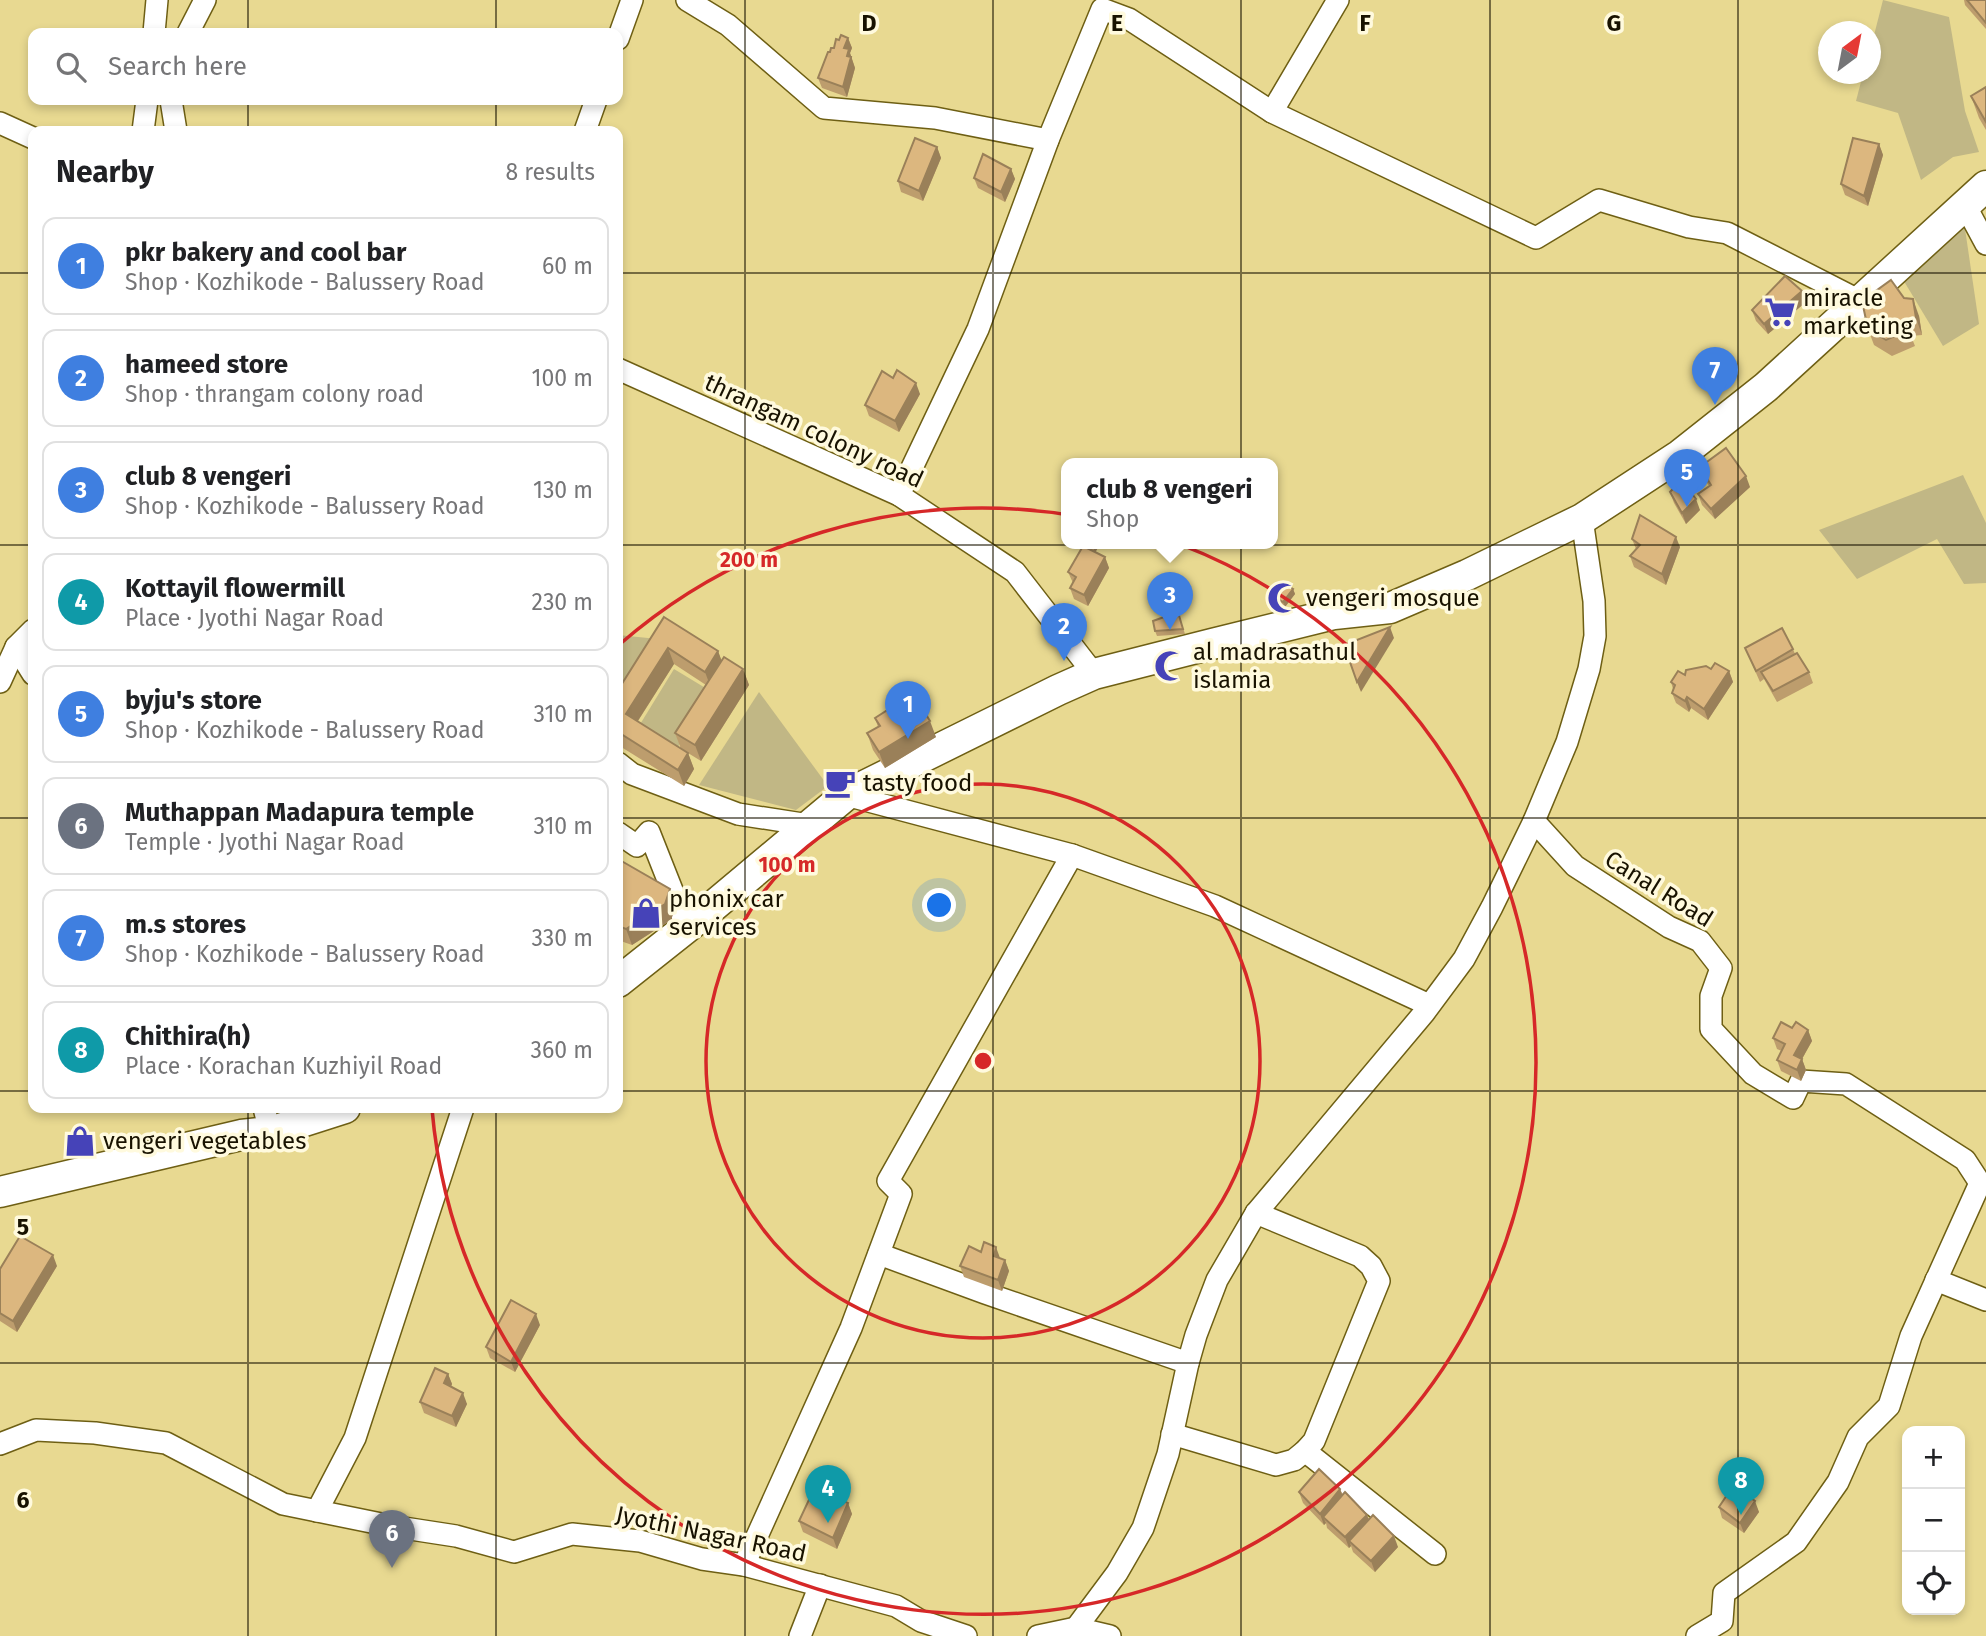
<!DOCTYPE html>
<html lang="en">
<head>
<meta charset="utf-8">
<style>
  :root { --surface:#fff; --page:#f2f2f2; --text:#202124; --muted:#757577; --line:#e0e0e0; --accent:#111827 }
  body { margin:0; font-family:"Fira Sans",sans-serif; background:var(--page); color:var(--text) }
  .controls { position:absolute; right:21px; bottom:21px; display:grid; overflow:hidden; border-radius:14px; box-shadow:0 4px 10px #0003 }
  .controls button { width:63px; height:63px; display:grid; place-items:center; padding:0; border:0; border-bottom:2px solid var(--line); background:var(--surface); color:var(--text); font:35px sans-serif }
  .compass { position:absolute; left:1818px; top:21px; width:63px; height:63px; border-radius:50%; background:var(--surface); box-shadow:0 4px 10px #0003; rotate:32deg }
  .you { position:absolute; left:940px; top:906px; width:24px; height:24px; margin:-18px; border:5px solid #fff; border-radius:50%; background:#1a73e8; box-shadow:0 0 0 10px #1a73e833 }
  .badge { display:grid; place-items:center; width:46px; height:46px; border-radius:50%; background:var(--accent); color:#fff; font-size:23px; font-weight:700 }
  .pin { position:absolute; translate:-50% -58px; filter:drop-shadow(0 2px 4px #0008) }
  .pin::after { content:''; position:absolute; top:37px; width:24px; height:21px; background:inherit; clip-path:polygon(0 0,100% 0,50% 100%) }
  .popup { position:absolute; left:1061px; top:458px; width:217px; height:91px; box-sizing:border-box; display:grid; place-content:center; border-radius:14px; background:var(--surface); filter:drop-shadow(0 2px 5px #0005); font-size:23px; white-space:nowrap; color:var(--muted) }
  .popup b { font-size:26px; color:var(--text) }
  .popup::after { content:''; position:absolute; left:50%; top:100%; margin-left:-14px; border:14px solid transparent; border-top-color:var(--surface) }
  .list { margin:0; padding:0; list-style:none }
  h2 { display:flex; justify-content:space-between; align-items:center; height:91px; margin:0; padding:0 28px; font-size:30px }
  h2 small { font-size:23px; font-weight:400; color:var(--muted) }
  .list li { display:grid; grid-template-columns:46px 1fr auto; gap:21px; align-items:center; box-sizing:border-box; height:98px; margin:0 14px 14px; padding:0 14px; border:2px solid var(--line); border-radius:14px }
  .list b { display:block; font-size:26px; white-space:nowrap }
  .list p { margin:0; font-size:23px; white-space:nowrap; color:var(--muted) }
  .list em { font-size:23px; font-style:normal; color:var(--muted) }
  .icon { flex:none; width:38px; height:38px; fill:none; stroke:currentColor; stroke-width:2; stroke-linecap:round; stroke-linejoin:round }
  .map { position:relative; flex:none; width:1986px; height:1636px; overflow:hidden }
  .search { position:absolute; background:var(--surface); box-shadow:0 4px 10px #0003; left:28px; top:28px; width:595px; height:77px; display:flex; align-items:center; gap:18px; box-sizing:border-box; padding:0 24px; border-radius:14px; color:var(--muted); font-size:26px }
  .panel { position:absolute; background:var(--surface); box-shadow:0 4px 10px #0003; left:28px; top:126px; width:595px; height:987px; border-radius:14px }
  .map>svg:first-child { display:block }
  .green { fill:#c1b785 }
  .lines { fill:none; stroke-linecap:round; stroke-linejoin:round }
  .minor-casing { stroke:#6e5f14; stroke-width:24 }
  .secondary-casing { stroke:#6e5f14; stroke-width:33 }
  .minor { stroke:#fff; stroke-width:21 }
  .secondary { stroke:#fff; stroke-width:30 }
  .wall { fill:#bd9d6d; fill-rule:evenodd }
  .shaded-wall { fill:#9a8059 }
  .building { fill:#dcb77f; stroke:#9a8059; stroke-width:2 }
  .grid { fill:none; stroke:#181200; stroke-width:2; stroke-opacity:0.55 }
  .ring { fill:none; stroke:#d62828; stroke-width:3.5 }
  .labels { text-anchor:middle; stroke-width:7; stroke-linejoin:round; paint-order:stroke }
  .poi-label { font-size:24px; fill:#181200; stroke:#fffade; text-anchor:start }
  .street-label { font-size:24px; fill:#181200; stroke:#fffade }
  .grid-label { font-size:23px; text-anchor:middle; font-weight:bold; fill:#181200; stroke:#fffade; stroke-width:7; stroke-linejoin:round; paint-order:stroke }
  .centre { fill:#d62828; stroke:#fffade; stroke-width:3.5 }
  .ring-label { font-size:21px; text-anchor:middle; font-weight:bold; fill:#d62828; stroke:#fffade; stroke-width:7; stroke-linejoin:round; paint-order:stroke }
</style>
</head>
<body>
<div class="map">
<svg width="1986" height="1636" viewBox="0 0 1986 1636">
  <rect width="100%" height="100%" fill="#e8d991"/>
  <g class="green">
    <polygon points="1883,0 1949,17 1965,111 1979,152 1953,157 1921,180 1898,113 1856,101 1863,74 1870,74 1871,47"/>
    <polygon points="1964,222 1979,324 1943,346 1893,263"/>
    <polygon points="1963,475 1986,523 1986,583 1964,584 1937,539 1857,579 1819,530"/>
    <polygon points="618,635 658,639 618,704"/>
    <polygon points="674,669 712,692 676,750 639,726"/>
    <polygon points="759,692 828,786 796,810 699,785"/>
  </g>
  <g class="lines">
    <defs>
      <g id="minor">
        <polyline points="687,0 728,25 824,108 935,118 1048,140"/>
        <polyline points="154,33 157,0"/>
        <polyline points="188,33 205,0"/>
        <polyline points="618,39 632,0"/>
        <polyline points="171,100 176,131"/>
        <polyline points="1272,112 1338,0"/>
        <polyline points="0,123 33,138"/>
        <polyline points="143,131 147,100"/>
        <polyline points="585,131 596,100"/>
        <polyline points="1965,205 1986,244"/>
        <polyline points="618,369 899,495 1015,572 1094,674"/>
        <polyline points="899,495 978,329 1048,140 1102,9 1129,19 1272,112 1536,238 1599,200 1689,227 1727,233 1860,301"/>
        <polyline points="1582,519 1594,601 1595,636 1589,669 1567,742 1534,821 1575,866 1669,927 1700,941 1721,968 1711,996 1711,1029 1753,1074 1793,1098 1801,1081 1846,1084 1965,1160 1980,1183 1911,1336 1889,1406 1858,1437 1838,1482 1796,1542 1724,1593 1722,1621 1697,1636"/>
        <polyline points="16,647 33,674"/>
        <polyline points="0,682 16,647 33,630"/>
        <polyline points="618,763 632,774 738,814 809,825"/>
        <polyline points="618,833 637,846 649,832 687,928"/>
        <polyline points="1072,855 1215,906 1429,1005"/>
        <polyline points="264,1108 270,1132"/>
        <polyline points="879,1254 985,1293 1188,1363"/>
        <polyline points="1936,1280 1986,1300"/>
        <polyline points="1172,1434 1276,1465 1294,1460 1305,1451 1314,1441 1379,1281 1371,1266 1360,1256 1256,1213"/>
        <polyline points="0,1444 36,1430 95,1433 166,1443 283,1504 391,1526 456,1536 514,1552 572,1534 640,1541 702,1559 744,1565 896,1606 921,1621 966,1636"/>
        <polyline points="1305,1451 1435,1554"/>
        <polyline points="317,1511 355,1438 463,1108"/>
        <polyline points="744,1565 851,1328 901,1194 888,1181 1072,855 846,795"/>
        <polyline points="1076,1628 1117,1573 1143,1528 1168,1454 1188,1363 1196,1335 1217,1280 1256,1213 1424,1013 1464,959 1492,907 1534,821"/>
        <polyline points="800,1636 820,1585"/>
        <polyline points="1038,1636 1076,1628 1110,1636"/>
      </g>
      <g id="secondary">
        <polyline points="618,982 705,913 846,795 1058,690 1094,674 1212,644 1334,614 1390,608 1467,575 1582,519 1680,455 1766,387 1986,186"/>
        <polyline points="0,1192 241,1135 270,1132 345,1108"/>
      </g>
    </defs>
    <use href="#minor" class="minor-casing"/>
    <use href="#secondary" class="secondary-casing"/>
    <use href="#minor" class="minor"/>
    <use href="#secondary" class="secondary"/>
  </g>
  <g class="wall">
    <polygon points="1964,0 1986,0 1986,29 1965,5"/>
    <polygon points="848,38 852,48 850,53 855,68 847,97 822,88 818,78 830,52 839,40"/>
    <polygon points="1986,87 1986,130 1979,118 1971,96"/>
    <polygon points="1879,144 1883,155 1868,206 1845,195 1841,184"/>
    <polygon points="937,147 941,158 923,201 901,192 898,181"/>
    <polygon points="1011,169 1015,179 1005,202 978,188 974,178"/>
    <polygon points="1904,298 1919,316 1922,335 1911,336 1915,346 1892,356 1874,345 1868,329"/>
    <polygon points="1806,302 1768,334 1756,321 1752,310"/>
    <polygon points="893,378 920,394 899,432 869,416 865,405"/>
    <polygon points="1700,467 1750,487 1715,519 1702,505 1698,494 1709,486 1704,478"/>
    <polygon points="1670,492 1700,510 1686,524 1674,503"/>
    <polygon points="1632,539 1680,547 1666,585 1634,567 1630,556 1636,549"/>
    <polygon points="1082,544 1100,544 1095,552 1105,557 1109,568 1088,606 1074,599 1070,588 1073,583 1068,572 1088,549"/>
    <polygon points="1293,589 1295,594 1285,607 1271,601 1269,595"/>
    <polygon points="1178,612 1185,634 1157,636 1155,631"/>
    <path d="M664,617L718,651L721,660L743,669L749,685L701,761L688,753L694,769L684,786L618,745V690ZM674,664L706,685L675,733L681,749L638,721Z"/>
    <polygon points="1745,648 1793,649 1795,654 1809,672 1813,683 1777,702 1764,679 1760,682"/>
    <polygon points="1711,669 1729,671 1733,682 1708,720 1691,708 1689,712 1676,703 1672,693 1673,689 1671,682 1685,675"/>
    <polygon points="902,712 936,737 885,768 873,750 867,733 878,727 875,718"/>
    <polygon points="618,859 676,905 671,920 632,945 618,940"/>
    <polygon points="1792,1028 1808,1030 1812,1041 1802,1059 1806,1070 1801,1081 1781,1071 1777,1060 1782,1051 1777,1049 1773,1038"/>
    <polygon points="981,1252 1005,1260 1009,1271 1002,1291 964,1277 960,1266"/>
    <polygon points="57,1266 17,1332 0,1321 0,1269"/>
    <polygon points="540,1325 515,1372 490,1358 486,1347"/>
    <polygon points="448,1374 452,1384 451,1386 467,1404 456,1427 424,1413 420,1402"/>
    <polygon points="1340,1489 1343,1495 1367,1515 1369,1519 1398,1547 1375,1572 1353,1552 1351,1546 1349,1548 1327,1528 1326,1523 1324,1525 1303,1503 1299,1492"/>
    <polygon points="1752,1499 1759,1512 1744,1533 1722,1518 1719,1507"/>
    <polygon points="848,1503 852,1514 837,1549 803,1532 799,1521"/>
  </g>
  <g class="shaded-wall">
    <polygon points="848,38 852,48 850,53 855,68 847,97 843,87 844,48"/>
    <polygon points="1879,144 1883,155 1868,206 1864,196"/>
    <polygon points="937,147 941,158 923,201 919,191"/>
    <polygon points="1011,169 1015,179 1005,202 1001,192"/>
    <polygon points="1802,291 1806,302 1768,334 1764,324"/>
    <polygon points="1913,299 1919,316 1922,335 1916,318"/>
    <polygon points="916,383 920,394 899,432 895,421"/>
    <polygon points="1746,476 1750,487 1715,519 1711,509"/>
    <polygon points="1696,499 1700,510 1686,524 1682,513"/>
    <polygon points="1676,537 1680,547 1666,585 1662,574"/>
    <polygon points="1092,544 1100,544 1095,553"/>
    <polygon points="1105,557 1109,568 1088,606 1084,595"/>
    <polygon points="1293,589 1295,594 1285,607 1283,602"/>
    <polygon points="1390,627 1394,638 1361,692 1357,682"/>
    <polygon points="668,648 674,664 632,730 626,714"/>
    <polygon points="718,651 724,667 711,688 705,672"/>
    <polygon points="743,669 749,685 701,761 695,745"/>
    <polygon points="1729,671 1733,682 1708,720 1704,709"/>
    <polygon points="1687,697 1691,708 1689,712 1685,701"/>
    <polygon points="930,721 936,737 885,768 879,752"/>
    <polygon points="688,753 694,769 684,786 678,770"/>
    <polygon points="670,889 676,905 671,920 632,945 626,929"/>
    <polygon points="1808,1030 1812,1041 1798,1066 1794,1055"/>
    <polygon points="1802,1059 1806,1070 1801,1081 1797,1070"/>
    <polygon points="996,1247 1000,1258 994,1256"/>
    <polygon points="53,1255 57,1266 17,1332 13,1321"/>
    <polygon points="1005,1260 1009,1271 1002,1291 998,1280"/>
    <polygon points="536,1314 540,1325 515,1372 511,1362"/>
    <polygon points="448,1374 452,1384 448,1394 444,1383"/>
    <polygon points="463,1393 467,1404 456,1427 452,1416"/>
    <polygon points="1340,1489 1344,1500 1323,1517 1326,1523 1324,1525 1320,1514"/>
    <polygon points="1755,1501 1759,1512 1744,1533 1740,1523"/>
    <polygon points="848,1503 852,1514 837,1549 833,1538"/>
    <polygon points="1367,1515 1371,1526 1349,1541 1351,1546 1349,1548 1345,1537"/>
    <polygon points="1394,1536 1398,1547 1375,1572 1371,1561"/>
  </g>
  <g class="building">
    <polygon points="1967,0 1986,0 1986,23"/>
    <polygon points="841,35 848,38 844,48 849,49 847,56 851,57 843,87 818,78 828,52 830,52 831,48 834,48 836,39 839,40"/>
    <polygon points="1986,87 1986,122 1971,96"/>
    <polygon points="915,138 937,147 919,191 898,181"/>
    <polygon points="1853,138 1879,144 1864,196 1841,184"/>
    <polygon points="983,154 1011,169 1001,192 974,178"/>
    <polygon points="1785,276 1802,291 1764,324 1752,310"/>
    <polygon points="1891,280 1904,298 1913,299 1916,318 1902,321 1909,330 1886,340 1868,329 1862,301"/>
    <polygon points="897,370 916,383 895,421 865,405 882,371 893,378"/>
    <polygon points="1726,448 1746,476 1711,509 1698,494 1711,485 1700,467"/>
    <polygon points="1681,480 1696,499 1682,513 1670,492"/>
    <polygon points="1640,515 1676,537 1662,574 1630,556 1640,545 1632,539"/>
    <polygon points="1083,546 1105,557 1084,595 1070,588 1076,577 1068,572"/>
    <polygon points="1282,582 1293,589 1283,602 1269,595"/>
    <polygon points="1178,612 1183,629 1155,631 1153,621"/>
    <polygon points="664,617 718,651 705,672 668,648 626,714 688,753 678,770 618,732 618,690"/>
    <polygon points="1390,627 1357,682 1344,645"/>
    <polygon points="1782,628 1793,649 1756,671 1745,648"/>
    <polygon points="1797,653 1809,672 1773,691 1761,672"/>
    <polygon points="724,657 743,669 695,745 675,733"/>
    <polygon points="1715,663 1729,671 1704,709 1687,697 1685,701 1672,693 1675,685 1671,682 1678,671 1685,675 1686,670 1706,666 1711,669"/>
    <polygon points="915,697 930,721 879,752 867,733 880,726 875,718 897,704 902,712"/>
    <polygon points="618,859 670,889 665,904 626,929 618,926"/>
    <polygon points="1781,1022 1792,1028 1796,1022 1808,1030 1794,1055 1802,1059 1797,1070 1777,1060 1785,1044 1773,1038"/>
    <polygon points="20,1236 53,1255 13,1321 0,1313 0,1269"/>
    <polygon points="984,1242 996,1247 994,1256 1005,1260 998,1280 960,1266 969,1246 981,1252"/>
    <polygon points="511,1300 536,1314 511,1362 486,1347"/>
    <polygon points="435,1368 448,1374 444,1383 463,1393 452,1416 420,1402"/>
    <polygon points="1319,1469 1340,1489 1320,1514 1299,1492"/>
    <polygon points="1733,1486 1742,1493 1745,1488 1749,1491 1747,1495 1755,1501 1740,1523 1719,1507"/>
    <polygon points="814,1489 848,1503 833,1538 799,1521"/>
    <polygon points="1345,1492 1367,1515 1345,1537 1323,1517"/>
    <polygon points="1373,1515 1394,1536 1371,1561 1349,1541"/>
  </g>
  <path class="grid" d="M248,0V33M496,0V33M745,0V1636M993,0V1636M1241,0V1636M1490,0V1636M1738,0V1636M248,100V131M496,100V131M0,273H33M618,273H1986M0,545H33M618,545H1986M0,818H33M618,818H1986M0,1091H33M618,1091H1986M248,1108V1636M496,1108V1636M0,1363H1986"/>
  <g class="ring">
    <circle cx="983" cy="1061" r="277"/>
    <path d="M620 644A553 553 0 1 1 432 1109"/>
  </g>
  <defs>
    <symbol id="supermarket-bare" viewBox="-9 -9 18 18"><path d="M-6-5.5h2.5l.6 2H6L4.5 2H-2.5L-4.4-4H-6ZM-1.5 3.2a1.3 1.3 0 1 0 .1 0ZM3 3.2a1.3 1.3 0 1 0 .1 0Z" fill="#4643b8" stroke="#fffade" stroke-width="2.5" paint-order="stroke"/></symbol>
    <symbol id="mosque-bare" viewBox="-9 -9 18 18"><path d="M3.5-4.9A6 6 0 1 0 3.5 4.9A5 5 0 1 1 3.5-4.9Z" fill="#4643b8" stroke="#fffade" stroke-width="2.5" paint-order="stroke"/></symbol>
    <symbol id="cafe-bare" viewBox="-9 -9 18 18"><path d="M-5.5-4.5H6V0H3Q3 3.5 0 3.5H-2.5Q-5.5 3.5-5.5 0ZM3-3.2v2h1.7v-2ZM-6 4.5H4V6H-6Z" fill="#4643b8" stroke="#fffade" stroke-width="2.5" paint-order="stroke"/></symbol>
    <symbol id="shop-bare" viewBox="-9 -9 18 18"><path d="M-5-2.5h2.3a2.7 3.5 0 0 1 5.4 0H5L5.5 6h-11ZM-1.5-2.5h3a1.5 2.3 0 0 0-3 0Z" fill="#4643b8" stroke="#fffade" stroke-width="2.5" paint-order="stroke"/></symbol>
  </defs>
  <g fill-rule="evenodd">
    <use href="#supermarket-bare" x="1758" y="290" width="44" height="44"/>
    <use href="#mosque-bare" x="1261" y="576" width="44" height="44"/>
    <use href="#mosque-bare" x="1148" y="644" width="44" height="44"/>
    <use href="#cafe-bare" x="818" y="761" width="44" height="44"/>
    <use href="#shop-bare" x="624" y="891" width="44" height="44"/>
    <use href="#shop-bare" x="58" y="1119" width="44" height="44"/>
  </g>
  <g class="labels">
    <g class="poi-label">
      <text x="1803" y="306">miracle<tspan x="1803" dy="28">marketing</tspan></text>
      <text x="1306" y="606">vengeri mosque</text>
      <text x="1193" y="660">al madrasathul<tspan x="1193" dy="28">islamia</tspan></text>
      <text x="863" y="791">tasty food</text>
      <text x="669" y="907">phonix car<tspan x="669" dy="28">services</tspan></text>
      <text x="103" y="1149">vengeri vegetables</text>
    </g>
    <g class="street-label">
      <text transform="translate(814 431) rotate(25)" y="8">thrangam colony road</text>
      <text transform="translate(1659 889) rotate(32)" y="8">Canal Road</text>
      <text transform="translate(711 1534) rotate(12)" y="8">Jyothi Nagar Road</text>
    </g>
  </g>
  <g class="grid-label">
    <text x="869" y="31">D</text>
    <text x="1117" y="31">E</text>
    <text x="1365" y="31">F</text>
    <text x="1614" y="31">G</text>
    <text x="23" y="1235">5</text>
    <text x="23" y="1508">6</text>
  </g>
  <circle cx="983" cy="1061" r="10" class="centre"/>
  <g class="ring-label">
    <text x="749" y="567">200 m</text>
    <text x="787" y="872">100 m</text>
  </g>
</svg>
<div class="controls">
<button>+</button>
<button>−</button>
<button><svg class="icon" aria-label="locate" viewBox="0 0 24 24"><circle cx="12" cy="12" r="6"/><path d="M12 2v4M12 18v4M2 12h4M18 12h4"/></svg></button>
</div>
<svg class="compass" viewBox="-18 -18 36 36"><path d="M0-13l5 13h-10z" fill="#e53935"/><path d="M0 13l5-13h-10z" fill="#757577"/></svg>
<div class="you"></div>
<div class="pin badge" style="left:908px;top:739px;background:#3f7fe0">1</div>
<div class="pin badge" style="left:1064px;top:661px;background:#3f7fe0">2</div>
<div class="pin badge" style="left:1170px;top:630px;background:#3f7fe0">3</div>
<div class="popup"><b>club 8 vengeri</b>Shop</div>
<div class="pin badge" style="left:828px;top:1523px;background:#0f9aa8">4</div>
<div class="pin badge" style="left:1687px;top:507px;background:#3f7fe0">5</div>
<div class="pin badge" style="left:392px;top:1568px;background:#6b7280">6</div>
<div class="pin badge" style="left:1715px;top:405px;background:#3f7fe0">7</div>
<div class="pin badge" style="left:1741px;top:1515px;background:#0f9aa8">8</div>
<div class="search"><svg class="icon" aria-label="search" viewBox="0 0 24 24"><circle cx="10" cy="10" r="6"/><path d="M15 15l6 6"/></svg>Search here</div>
<section class="panel">
<h2>Nearby<small>8 results</small></h2>
<ul class="list">
<li><span class="badge" style="background:#3f7fe0">1</span><div><b>pkr bakery and cool bar</b><p>Shop · Kozhikode - Balussery Road</p></div><em>60 m</em></li>
<li><span class="badge" style="background:#3f7fe0">2</span><div><b>hameed store</b><p>Shop · thrangam colony road</p></div><em>100 m</em></li>
<li><span class="badge" style="background:#3f7fe0">3</span><div><b>club 8 vengeri</b><p>Shop · Kozhikode - Balussery Road</p></div><em>130 m</em></li>
<li><span class="badge" style="background:#0f9aa8">4</span><div><b>Kottayil flowermill</b><p>Place · Jyothi Nagar Road</p></div><em>230 m</em></li>
<li><span class="badge" style="background:#3f7fe0">5</span><div><b>byju's store</b><p>Shop · Kozhikode - Balussery Road</p></div><em>310 m</em></li>
<li><span class="badge" style="background:#6b7280">6</span><div><b>Muthappan Madapura temple</b><p>Temple · Jyothi Nagar Road</p></div><em>310 m</em></li>
<li><span class="badge" style="background:#3f7fe0">7</span><div><b>m.s stores</b><p>Shop · Kozhikode - Balussery Road</p></div><em>330 m</em></li>
<li><span class="badge" style="background:#0f9aa8">8</span><div><b>Chithira(h)</b><p>Place · Korachan Kuzhiyil Road</p></div><em>360 m</em></li>
</ul>
</section>
</div>
</body>
</html>
